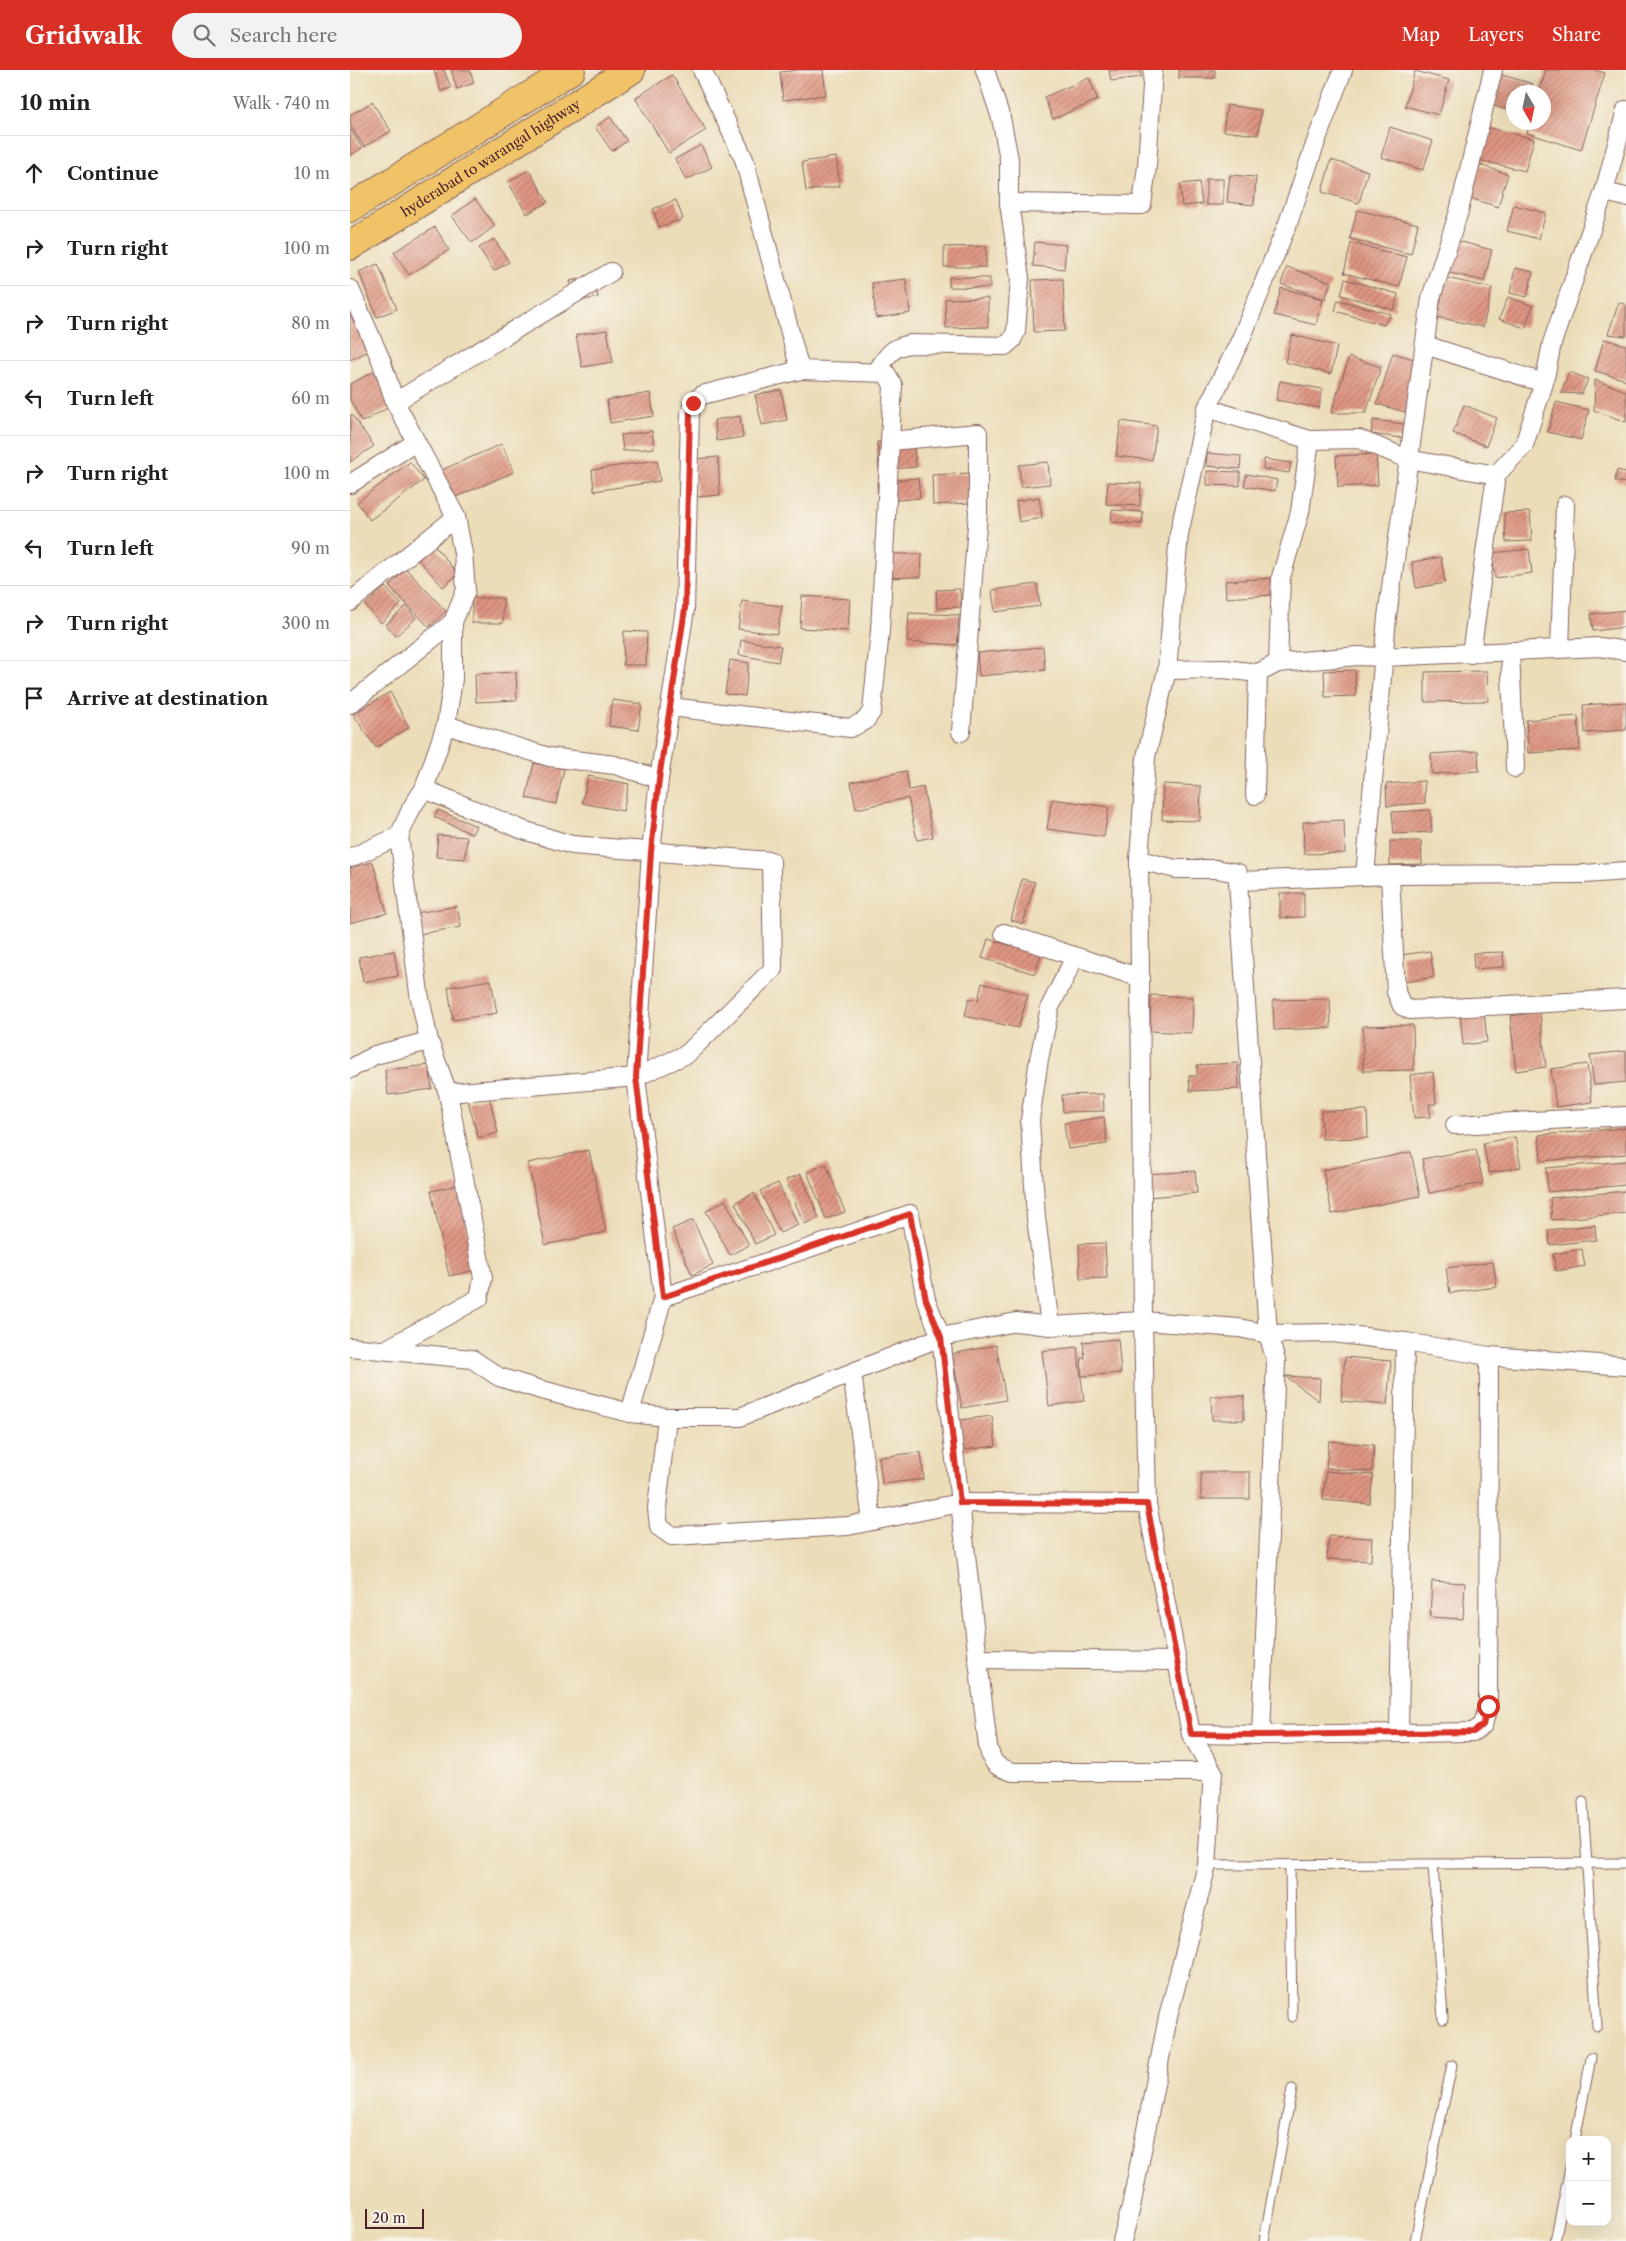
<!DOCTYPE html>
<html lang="en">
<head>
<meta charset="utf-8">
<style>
  :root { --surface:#fff; --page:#f2f2f2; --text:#202124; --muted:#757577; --line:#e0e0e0; --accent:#d93025 }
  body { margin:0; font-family:"Libre Caslon Text",serif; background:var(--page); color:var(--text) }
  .controls { position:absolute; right:15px; bottom:15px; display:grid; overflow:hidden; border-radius:10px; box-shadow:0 5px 20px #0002 }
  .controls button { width:45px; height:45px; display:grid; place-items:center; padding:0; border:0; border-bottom:1px solid var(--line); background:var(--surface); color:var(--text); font:25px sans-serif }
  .compass { position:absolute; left:1156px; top:15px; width:45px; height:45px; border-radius:50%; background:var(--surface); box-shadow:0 5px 20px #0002; rotate:171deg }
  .scale { position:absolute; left:15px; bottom:12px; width:59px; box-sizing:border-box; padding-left:5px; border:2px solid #4a1f2b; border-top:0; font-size:14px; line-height:18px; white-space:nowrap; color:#4a1f2b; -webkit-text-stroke:4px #f7f3e8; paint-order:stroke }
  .stop { position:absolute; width:15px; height:15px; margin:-11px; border:4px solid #d93025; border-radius:50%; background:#fff }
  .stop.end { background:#d93025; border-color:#fff; box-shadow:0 1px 5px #0008 }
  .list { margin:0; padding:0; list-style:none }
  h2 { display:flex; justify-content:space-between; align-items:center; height:65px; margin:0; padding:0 20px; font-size:21px }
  h2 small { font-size:16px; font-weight:400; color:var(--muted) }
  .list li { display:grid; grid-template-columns:32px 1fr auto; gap:15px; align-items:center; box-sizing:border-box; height:75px; padding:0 20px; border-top:1px solid var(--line) }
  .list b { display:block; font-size:19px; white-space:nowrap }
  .list em { font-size:16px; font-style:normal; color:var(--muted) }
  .icon { flex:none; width:28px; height:28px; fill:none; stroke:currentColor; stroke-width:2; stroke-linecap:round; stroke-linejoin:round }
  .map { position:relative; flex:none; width:1276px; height:2171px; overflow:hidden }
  header { display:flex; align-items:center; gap:30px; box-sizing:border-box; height:70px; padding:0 25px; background:var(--accent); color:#fff }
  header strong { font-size:24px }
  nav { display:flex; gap:28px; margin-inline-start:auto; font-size:18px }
  .search { width:350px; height:45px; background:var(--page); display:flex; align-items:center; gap:12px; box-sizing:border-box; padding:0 18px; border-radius:28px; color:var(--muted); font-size:19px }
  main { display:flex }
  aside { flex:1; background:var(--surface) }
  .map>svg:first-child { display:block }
  .building { fill:url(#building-hatch) }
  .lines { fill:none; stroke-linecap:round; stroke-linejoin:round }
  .lane-casing { stroke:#83625d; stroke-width:11 }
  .street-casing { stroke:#83625d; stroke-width:20 }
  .primary-casing { stroke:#83625d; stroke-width:30 }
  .lane { stroke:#fff; stroke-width:9 }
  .street { stroke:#fff; stroke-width:18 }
  .primary { stroke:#f0c369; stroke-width:28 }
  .route { stroke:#d93025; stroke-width:6 }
  .labels { text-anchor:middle; stroke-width:4.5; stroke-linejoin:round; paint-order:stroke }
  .street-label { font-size:14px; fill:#4a1f2b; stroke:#f7f3e8 }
</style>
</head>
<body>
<header>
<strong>Gridwalk</strong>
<div class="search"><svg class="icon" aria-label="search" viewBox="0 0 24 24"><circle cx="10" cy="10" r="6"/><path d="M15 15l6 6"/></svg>Search here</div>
<nav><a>Map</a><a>Layers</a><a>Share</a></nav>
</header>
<main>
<aside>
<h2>10 min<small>Walk · 740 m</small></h2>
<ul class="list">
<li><svg class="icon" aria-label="ahead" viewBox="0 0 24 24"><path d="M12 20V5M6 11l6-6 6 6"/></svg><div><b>Continue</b></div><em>10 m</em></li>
<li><svg class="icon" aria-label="right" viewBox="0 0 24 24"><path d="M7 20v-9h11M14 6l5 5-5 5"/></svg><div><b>Turn right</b></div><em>100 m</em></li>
<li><svg class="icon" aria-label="right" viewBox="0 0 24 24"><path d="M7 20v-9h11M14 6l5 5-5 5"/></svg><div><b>Turn right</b></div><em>80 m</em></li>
<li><svg class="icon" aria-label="left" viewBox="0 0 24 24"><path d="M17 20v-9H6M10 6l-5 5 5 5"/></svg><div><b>Turn left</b></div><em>60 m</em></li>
<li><svg class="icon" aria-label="right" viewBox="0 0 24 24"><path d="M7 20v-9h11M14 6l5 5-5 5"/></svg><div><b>Turn right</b></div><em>100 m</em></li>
<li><svg class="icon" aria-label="left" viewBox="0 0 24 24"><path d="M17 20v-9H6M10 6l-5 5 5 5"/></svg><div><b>Turn left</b></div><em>90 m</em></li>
<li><svg class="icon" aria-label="right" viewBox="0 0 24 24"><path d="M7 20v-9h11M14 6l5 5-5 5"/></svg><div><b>Turn right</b></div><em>300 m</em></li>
<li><svg class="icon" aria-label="arrive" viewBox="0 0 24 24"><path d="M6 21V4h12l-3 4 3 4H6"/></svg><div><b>Arrive at destination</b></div></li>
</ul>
</aside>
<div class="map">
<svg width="1276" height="2171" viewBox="0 0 1276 2171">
  <defs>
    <pattern id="building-hatch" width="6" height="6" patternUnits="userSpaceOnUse" patternTransform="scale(1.25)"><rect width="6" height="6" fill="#df9682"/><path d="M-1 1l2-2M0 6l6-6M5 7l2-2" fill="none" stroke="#b77a6b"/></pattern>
  </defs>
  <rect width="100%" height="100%" fill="#f7f3e8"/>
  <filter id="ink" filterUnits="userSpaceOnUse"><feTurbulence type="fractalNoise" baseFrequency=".02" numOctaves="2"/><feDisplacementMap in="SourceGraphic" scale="10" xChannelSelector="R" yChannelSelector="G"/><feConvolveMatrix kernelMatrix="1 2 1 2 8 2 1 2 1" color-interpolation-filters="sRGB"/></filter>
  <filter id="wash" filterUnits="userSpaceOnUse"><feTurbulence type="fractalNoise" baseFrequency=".0096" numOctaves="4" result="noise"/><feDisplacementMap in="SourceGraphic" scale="20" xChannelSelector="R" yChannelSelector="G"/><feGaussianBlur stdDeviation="1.12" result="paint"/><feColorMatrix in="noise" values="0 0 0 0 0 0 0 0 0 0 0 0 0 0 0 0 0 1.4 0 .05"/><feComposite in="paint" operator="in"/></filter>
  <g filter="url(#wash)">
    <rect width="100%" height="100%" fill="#ecddb9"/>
    <g id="blocks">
      <g class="building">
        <polygon points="84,0 94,0 101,18 91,21"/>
        <polygon points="101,0 120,0 124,13 107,19"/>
        <polygon points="449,0 473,0 476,25 433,30 430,2"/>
        <polygon points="759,0 790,0 791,7 761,11"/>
        <rect x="829" y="0" width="36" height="8"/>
        <polygon points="1196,0 1245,0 1255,3 1231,80 1177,63 1180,52 1194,52 1194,22 1189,22"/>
        <polygon points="1065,1 1099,10 1089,45 1055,36"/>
        <polygon points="1149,4 1183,14 1180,22 1164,22 1164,42 1140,35"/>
        <polygon points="322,5 356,60 319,83 285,28"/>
        <polygon points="739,8 748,30 703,49 694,27"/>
        <polygon points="22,32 41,61 14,77 0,55 0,45"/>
        <polygon points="877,35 911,40 908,65 873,61"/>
        <polygon points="260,47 277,71 262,81 245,57"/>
        <polygon points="1040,57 1083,71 1073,100 1031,87"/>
        <polygon points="1137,57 1184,69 1175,101 1129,90"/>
        <polygon points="0,59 12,78 0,86"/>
        <polygon points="351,75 362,97 336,110 325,89"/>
        <polygon points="486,87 490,116 456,121 452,92"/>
        <polygon points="981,90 1018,101 1009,133 972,122"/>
        <polygon points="1130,95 1158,104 1148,137 1120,128"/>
        <polygon points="179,100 198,132 177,144 158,112"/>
        <polygon points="880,105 906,107 904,135 877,132"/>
        <rect x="856" y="109" width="17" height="26"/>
        <polygon points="849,112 852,134 832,136 830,114"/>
        <polygon points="125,129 145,156 122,173 102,146"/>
        <polygon points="326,130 333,149 309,157 303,139"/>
        <polygon points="1164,135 1196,143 1189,169 1157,161"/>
        <polygon points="1007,140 1068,154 1061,184 1000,169"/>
        <polygon points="85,157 99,180 59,205 44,182"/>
        <polygon points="144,169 159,192 144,201 129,178"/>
        <polygon points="1104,170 1142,180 1134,211 1096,202"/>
        <polygon points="685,172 716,175 714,199 683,196"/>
        <polygon points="1001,173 1057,187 1049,217 994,203"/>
        <polygon points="636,176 636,197 594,197 594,177"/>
        <polygon points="28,194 47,239 27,247 9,202"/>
        <polygon points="937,197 981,212 975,229 931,214"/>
        <polygon points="1165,198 1183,202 1177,227 1160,223"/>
        <polygon points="243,206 248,227 225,232 220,211"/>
        <polygon points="599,207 640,208 640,218 599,217"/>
        <polygon points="1096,208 1142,218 1133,257 1087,247"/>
        <polygon points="556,209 560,243 526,248 522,213"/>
        <polygon points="713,209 715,261 684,262 682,210"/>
        <polygon points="995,209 1048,224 1044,240 991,225"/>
        <polygon points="931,218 973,229 966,255 924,245"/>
        <polygon points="1158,227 1183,236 1175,258 1149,249"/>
        <polygon points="638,228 638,257 596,258 595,229"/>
        <polygon points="988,230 1041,244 1034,255 985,241"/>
        <polygon points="1269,232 1276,235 1276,266 1258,264"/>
        <polygon points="0,238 21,280 0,290"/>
        <polygon points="257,260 263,292 232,297 226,265"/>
        <polygon points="942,265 987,276 981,304 935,292"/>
        <polygon points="1254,269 1276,275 1276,310 1245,301"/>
        <polygon points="1043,283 1071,291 1055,342 1027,334"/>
        <polygon points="999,287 1031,297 1016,343 981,343"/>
        <polygon points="23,302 41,336 12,352 0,330 0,314"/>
        <polygon points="1219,302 1238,309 1232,324 1211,323"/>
        <polygon points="1245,310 1276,321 1276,352 1244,340"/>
        <polygon points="930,311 972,319 969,338 926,330"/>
        <polygon points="431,320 437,350 412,355 405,325"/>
        <polygon points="300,323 304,346 260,353 257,330"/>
        <polygon points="1206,332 1239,340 1231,370 1198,362"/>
        <polygon points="1114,335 1147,348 1136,376 1103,363"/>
        <polygon points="2,345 24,376 0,392 0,346"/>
        <polygon points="390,346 393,367 367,371 364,350"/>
        <polygon points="1023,350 1054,354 1052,368 1021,364"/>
        <polygon points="771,351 807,356 802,390 766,386"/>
        <polygon points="302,361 304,378 273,381 271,365"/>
        <polygon points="563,369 566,397 529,400 527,372"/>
        <polygon points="152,374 164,402 101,429 89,401"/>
        <polygon points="857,383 891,386 890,399 856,396"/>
        <polygon points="1026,384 1028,415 988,417 986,386"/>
        <polygon points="368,387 370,425 346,427 345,389"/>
        <polygon points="914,389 941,393 939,403 913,399"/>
        <polygon points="307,390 310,411 244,421 242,400"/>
        <polygon points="60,392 74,410 20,450 7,432"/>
        <polygon points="698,392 700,414 671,417 669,395"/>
        <polygon points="1267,400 1276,402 1276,413 1265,411"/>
        <polygon points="857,401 890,402 890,416 857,415"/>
        <polygon points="619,403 620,433 583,435 582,405"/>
        <polygon points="897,404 927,410 925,421 894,416"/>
        <polygon points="568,408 570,428 528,432 527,412"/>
        <polygon points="758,412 791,413 790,436 756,434"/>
        <polygon points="689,427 692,448 669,452 666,431"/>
        <polygon points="762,440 793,442 792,454 761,452"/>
        <polygon points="1180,442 1182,471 1156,472 1154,443"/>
        <polygon points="84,475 108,504 93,517 68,489"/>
        <polygon points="1179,479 1182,503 1145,508 1142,483"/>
        <polygon points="529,484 572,484 571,507 529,508"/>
        <polygon points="1091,487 1095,513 1066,518 1062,492"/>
        <polygon points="56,499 96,541 79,557 39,516"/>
        <polygon points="921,508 922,525 876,528 875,511"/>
        <polygon points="687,514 690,536 645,542 642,520"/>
        <polygon points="35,517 51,534 31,553 15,535"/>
        <polygon points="610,519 611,537 587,538 586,520"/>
        <polygon points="452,526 500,529 498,561 450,558"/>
        <rect x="122" y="528" width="31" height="25"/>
        <polygon points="392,531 432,536 427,564 388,559"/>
        <polygon points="56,536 66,548 46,566 36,555"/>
        <polygon points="1276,540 1276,557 1243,561 1241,544"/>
        <polygon points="559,543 609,545 607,575 557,572"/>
        <polygon points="274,561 297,562 296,595 273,595"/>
        <polygon points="391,570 431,576 428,592 389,585"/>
        <polygon points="693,577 695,600 629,606 627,583"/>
        <polygon points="380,590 399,593 395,626 375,624"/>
        <polygon points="1005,600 1006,626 975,627 974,601"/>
        <polygon points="1137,601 1138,631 1075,632 1075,602"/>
        <polygon points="166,602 167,630 126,632 125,604"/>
        <polygon points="40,622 59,657 26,678 3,644"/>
        <polygon points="262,630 292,634 288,660 259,656"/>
        <polygon points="1276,632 1276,660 1235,663 1233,635"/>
        <polygon points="1228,646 1230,680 1178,683 1176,650"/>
        <polygon points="1128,681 1129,701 1082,704 1081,684"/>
        <polygon points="184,693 214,699 206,734 176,728"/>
        <polygon points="556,701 559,720 573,717 583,767 567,770 558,728 506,739 501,712"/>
        <polygon points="238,706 279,714 273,741 232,733"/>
        <polygon points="1074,711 1075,733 1037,736 1036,714"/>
        <polygon points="813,714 851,716 850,751 812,750"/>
        <polygon points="702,729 759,737 754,767 697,759"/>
        <polygon points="88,740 126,756 122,764 84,747"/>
        <polygon points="1080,740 1082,762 1044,764 1042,742"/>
        <polygon points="994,750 995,783 954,784 953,752"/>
        <polygon points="88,765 117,767 115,789 86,787"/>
        <polygon points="1040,771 1071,771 1072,794 1040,795"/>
        <polygon points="23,792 37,843 0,853 0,798"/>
        <polygon points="672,809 685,812 673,854 661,850"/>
        <polygon points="930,823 954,823 954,847 930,848"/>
        <polygon points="107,836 111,857 69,864 66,843"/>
        <polygon points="638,869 691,884 685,904 632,888"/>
        <polygon points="44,881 48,906 13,912 9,887"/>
        <polygon points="1080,881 1084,907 1055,912 1051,885"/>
        <polygon points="1153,882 1154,897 1124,899 1123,883"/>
        <polygon points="141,910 147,943 103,950 98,917"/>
        <polygon points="632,913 678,925 668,958 615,946 619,928 628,930"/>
        <polygon points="801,925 843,927 842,963 800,961"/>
        <polygon points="980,929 981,958 924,960 923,930"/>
        <polygon points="1134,941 1137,972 1113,975 1110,944"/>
        <polygon points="1190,942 1196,997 1166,1001 1160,946"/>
        <polygon points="1063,955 1064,1000 1013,1001 1013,956"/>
        <polygon points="1276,981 1276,1012 1244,1015 1240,985"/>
        <polygon points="888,993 889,1019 840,1021 839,1006 847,1006 847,995"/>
        <polygon points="1237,994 1242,1032 1206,1037 1201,999"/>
        <polygon points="79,995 82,1019 38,1025 35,1000"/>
        <polygon points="1083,1002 1086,1034 1079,1034 1081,1047 1064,1048 1060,1005"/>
        <polygon points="753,1024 754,1041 713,1042 712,1025"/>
        <polygon points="139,1026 148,1063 128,1068 118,1031"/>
        <polygon points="1017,1040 1018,1068 972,1069 971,1041"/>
        <polygon points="754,1047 757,1074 718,1079 714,1053"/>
        <polygon points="1276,1058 1276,1084 1191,1091 1189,1065"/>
        <polygon points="1165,1067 1171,1097 1139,1103 1133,1073"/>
        <polygon points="1126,1079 1133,1113 1079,1123 1072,1089"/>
        <polygon points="239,1080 256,1162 195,1175 178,1093"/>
        <polygon points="1061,1082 1070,1126 982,1144 973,1100"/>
        <polygon points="1276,1091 1276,1115 1198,1122 1196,1098"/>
        <polygon points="476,1094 495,1142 476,1149 457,1102"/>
        <polygon points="845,1101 847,1123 798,1127 797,1104"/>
        <polygon points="451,1104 469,1148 454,1154 436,1110"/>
        <polygon points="428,1113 448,1155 430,1163 410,1121"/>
        <polygon points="108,1115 126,1200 99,1206 81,1121"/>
        <polygon points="1276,1121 1276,1143 1202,1150 1200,1128"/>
        <polygon points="404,1123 424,1165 405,1174 385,1133"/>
        <polygon points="375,1130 399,1175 380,1185 356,1141"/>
        <polygon points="343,1150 363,1195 342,1205 322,1159"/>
        <polygon points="1245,1155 1246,1170 1200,1175 1198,1160"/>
        <polygon points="755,1173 757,1208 730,1209 729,1174"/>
        <polygon points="1232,1179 1235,1196 1206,1201 1203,1184"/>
        <polygon points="1143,1192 1147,1217 1100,1223 1096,1198"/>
        <polygon points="768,1269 771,1303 732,1306 731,1288 735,1288 733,1272"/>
        <polygon points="646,1275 656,1330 612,1338 602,1284"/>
        <polygon points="727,1277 734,1331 699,1336 692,1281"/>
        <polygon points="995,1287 1041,1291 1037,1335 991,1331"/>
        <polygon points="935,1306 970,1308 969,1331"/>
        <polygon points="861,1326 894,1326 894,1350 862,1350"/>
        <polygon points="642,1346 646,1376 606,1381 602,1351"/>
        <polygon points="979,1371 1024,1375 1022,1402 976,1398"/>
        <polygon points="571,1382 574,1409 532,1414 529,1387"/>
        <polygon points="976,1401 1023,1405 1020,1434 973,1430"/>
        <rect x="851" y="1402" width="49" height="27"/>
        <polygon points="979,1466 1022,1468 1021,1491 977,1489"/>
        <polygon points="1082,1511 1115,1513 1113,1549 1080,1547"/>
      </g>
    </g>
  </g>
  <g filter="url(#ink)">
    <use href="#blocks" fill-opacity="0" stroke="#83625d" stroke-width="1"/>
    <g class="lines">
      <defs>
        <g id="lane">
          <polyline points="1233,1732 1247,1956"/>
          <polyline points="1083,1794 1093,1949"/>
          <polyline points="857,1795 1276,1793"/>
          <polyline points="940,1795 942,1947"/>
          <polyline points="1225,2070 1241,1988"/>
          <polyline points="914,2171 942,2019"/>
          <polyline points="1065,2171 1102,1995"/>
          <polyline points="1205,2171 1220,2098"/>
        </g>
        <g id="street">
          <polyline points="635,0 651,48 659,89 659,133 792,135 797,96 803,0"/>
          <polyline points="1254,122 1276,127"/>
          <polyline points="0,219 31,290 45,332 106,447 113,483 116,520 103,552 103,609 96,655 74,719 62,737 49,766"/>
          <polyline points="1075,275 1194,313"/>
          <path d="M527,301C538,285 540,278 560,274L655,276L662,270L666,261L670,208L659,133"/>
          <polyline points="45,332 261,202"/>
          <polyline points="857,338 960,370 1009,369 1058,389 1146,405"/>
          <polyline points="540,371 628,363 628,442 611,662"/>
          <polyline points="0,414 66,372"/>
          <polyline points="0,532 106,447"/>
          <polyline points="1210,579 1215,435"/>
          <polyline points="1160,581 1165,698"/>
          <polyline points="1121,584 1146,405 1174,375 1194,313 1202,273 1254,122 1276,40"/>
          <polyline points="928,593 931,507 950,442 960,370"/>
          <polyline points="817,600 874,599 908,603 928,593 1008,586 1034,587 1250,577 1276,581"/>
          <polyline points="0,634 103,552"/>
          <polyline points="320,637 500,658 515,651 522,641 530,561 540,371 543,315 536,303 450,300 394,89 352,0"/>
          <polyline points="96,655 199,687 265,695 309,709"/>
          <polyline points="905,725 908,603"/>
          <polyline points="0,788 49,766 69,923 79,971 98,1023 286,1007 337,984 423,899 421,791 222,775 173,760 74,719"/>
          <polyline points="789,790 826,799 866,799 888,803 888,811 1040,805 1234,804 1276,801"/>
          <polyline points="1040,805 1046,922 1052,936 1060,940 1276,929"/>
          <polyline points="1015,806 1037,547 1081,228 1109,141 1143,0"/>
          <polyline points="888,811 918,1264 926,1291 911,1665"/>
          <polyline points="654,863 791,908"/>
          <polyline points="0,999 25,985 79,971"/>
          <polyline points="1105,1055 1276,1046"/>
          <path d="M313,1227L560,1144L576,1230L591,1267L638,1677C643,1695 645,1696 663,1702H863"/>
          <polyline points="700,1256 686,1148 680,1050 689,989 700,937 725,887"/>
          <polyline points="0,1277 122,1289 149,1307 188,1319 280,1343 317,1347 390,1347 591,1267 666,1252 700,1256 793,1251 889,1258 918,1264 983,1263 1055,1272 1139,1286 1276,1296"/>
          <polyline points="35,1280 129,1228 133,1208 98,1023"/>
          <polyline points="502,1303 522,1451"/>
          <polyline points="280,1343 313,1227 286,1007 301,782 309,709 335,539 340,343 343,333 352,325 450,300"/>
          <polyline points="317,1347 307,1438 309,1457 322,1466 498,1456 610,1433 797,1434"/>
          <polyline points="627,1589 827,1591"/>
          <polyline points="1049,1663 1055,1272"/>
          <polyline points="841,1664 911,1665 1123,1662 1133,1655 1138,1636 1139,1286"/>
          <polyline points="772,2171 781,2137 818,1947 857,1795 863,1702 841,1664 797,1434 793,1251 789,790 796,687 817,600 829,464 857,338 891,269 938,153 968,66 993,0"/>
        </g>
        <g id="primary">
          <polyline points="0,138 221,0"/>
          <path id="s1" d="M0,176L281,0"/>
        </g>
      </defs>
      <use href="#lane" class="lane-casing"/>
      <use href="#street" class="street-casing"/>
      <use href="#primary" class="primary-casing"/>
      <use href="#lane" class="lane"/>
      <use href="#street" class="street"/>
      <use href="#primary" class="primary"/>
    </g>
  </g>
  <g class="lines" filter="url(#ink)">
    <polyline class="route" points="343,333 340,342 335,539 309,709 301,782 286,1007 313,1227 560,1144 576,1230 591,1267 610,1433 797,1434 841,1664 911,1665 1123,1662 1133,1655 1138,1636"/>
  </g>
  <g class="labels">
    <g class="street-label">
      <text dy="5" stroke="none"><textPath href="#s1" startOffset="166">hyderabad to warangal highway</textPath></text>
    </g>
  </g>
</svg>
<div class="controls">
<button>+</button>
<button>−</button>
</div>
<svg class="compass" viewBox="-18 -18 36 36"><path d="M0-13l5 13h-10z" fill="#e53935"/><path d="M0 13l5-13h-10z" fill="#757577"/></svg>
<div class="scale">20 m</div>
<div class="stop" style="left:1138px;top:1636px"></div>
<div class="stop end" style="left:343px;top:333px"></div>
</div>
</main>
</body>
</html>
